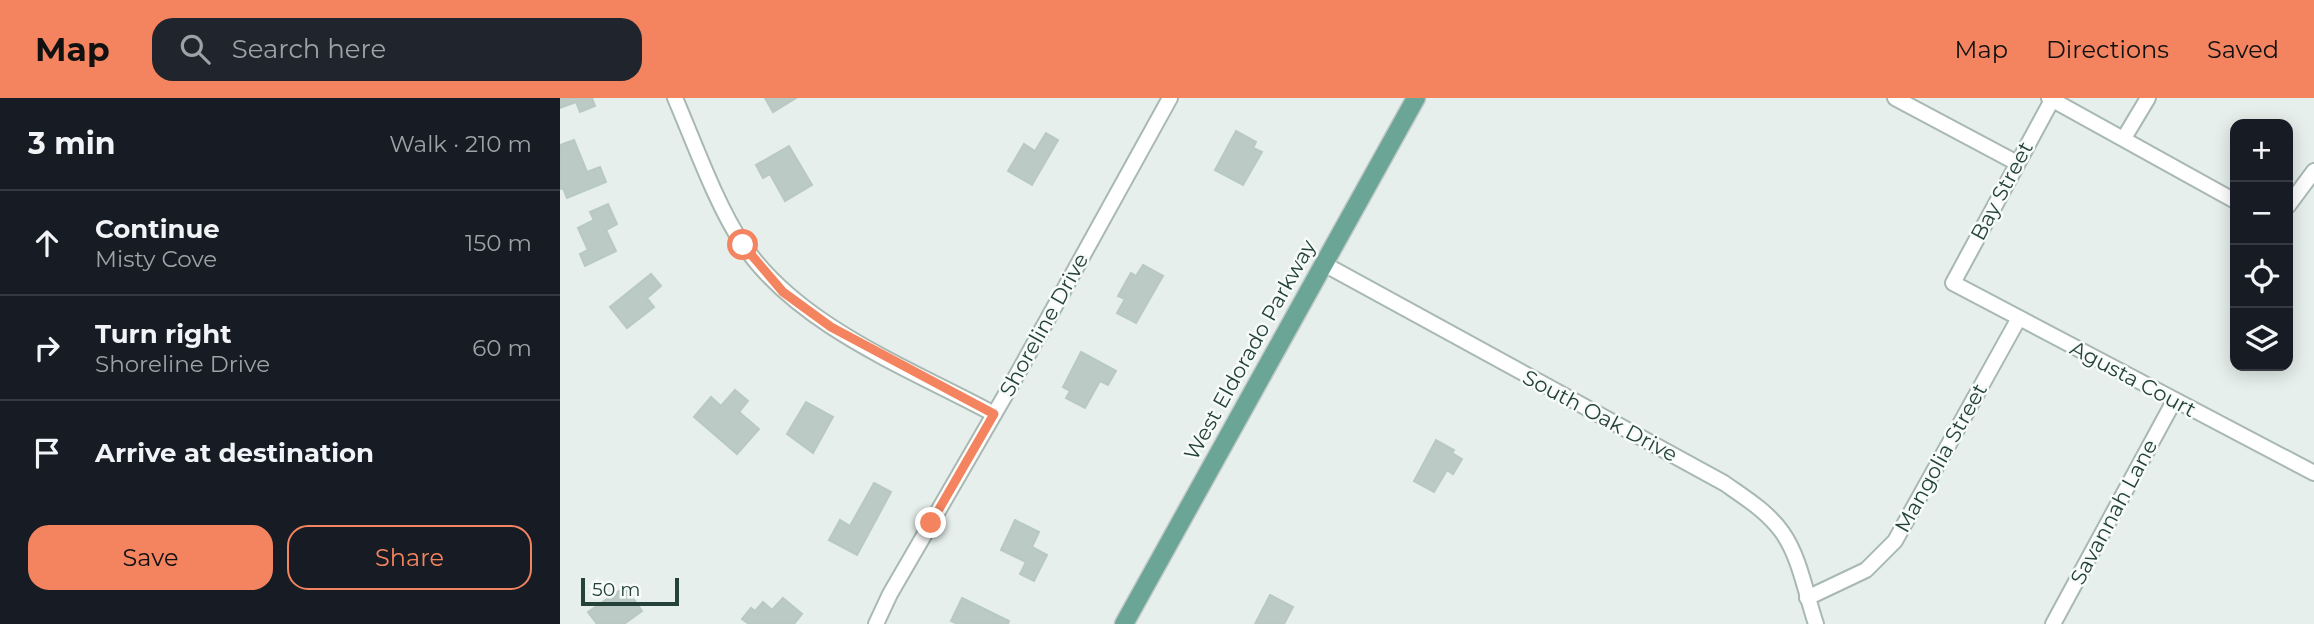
<!DOCTYPE html>
<html lang="en">
<head>
<meta charset="utf-8">
<style>
  :root { --surface:#171b24; --page:#20242c; --text:#f1f3f6; --muted:#9ea1a6; --line:#363941; --accent:#f4845f }
  body { margin:0; font-family:Montserrat,sans-serif; background:var(--page); color:var(--text) }
  .controls { position:absolute; right:21px; top:21px; display:grid; overflow:hidden; border-radius:14px; box-shadow:0 4px 18px #0003 }
  .controls button { width:63px; height:63px; display:grid; place-items:center; padding:0; border:0; border-bottom:2px solid var(--line); background:var(--surface); color:var(--text); font:35px sans-serif }
  .scale { position:absolute; left:21px; bottom:18px; width:98px; box-sizing:border-box; padding-left:7px; border:4px solid #24423a; border-top:0; font-size:19px; line-height:24px; white-space:nowrap; color:#24423a; -webkit-text-stroke:5px #f7fbf9; paint-order:stroke }
  .stop { position:absolute; width:21px; height:21px; margin:-16px; border:5px solid #f4845f; border-radius:50%; background:#fff }
  .stop.end { background:#f4845f; border-color:#fff; box-shadow:0 2px 7px #0008 }
  .list { margin:0; padding:0; list-style:none }
  h2 { display:flex; justify-content:space-between; align-items:center; height:91px; margin:0; padding:0 28px; font-size:30px }
  h2 small { font-size:23px; font-weight:400; color:var(--muted) }
  .list li { display:grid; grid-template-columns:46px 1fr auto; gap:21px; align-items:center; box-sizing:border-box; height:105px; padding:0 28px; border-top:2px solid var(--line) }
  .list b { display:block; font-size:26px; white-space:nowrap }
  .list p { margin:0; font-size:23px; white-space:nowrap; color:var(--muted) }
  .list em { font-size:23px; font-style:normal; color:var(--muted) }
  .actions { display:flex; gap:14px; padding:21px 28px }
  .actions a { flex:1; padding:16px 0; border:2px solid var(--accent); border-radius:21px; text-align:center; font-size:24px; color:var(--accent) }
  .actions .main { background:var(--accent); color:#111 }
  .icon { flex:none; width:38px; height:38px; fill:none; stroke:currentColor; stroke-width:2; stroke-linecap:round; stroke-linejoin:round }
  .map { position:relative; flex:none; width:1754px; height:526px; overflow:hidden }
  header { display:flex; align-items:center; gap:42px; box-sizing:border-box; height:98px; padding:0 35px; background:var(--accent); color:#111 }
  header strong { font-size:33px }
  nav { display:flex; gap:38px; margin-inline-start:auto; font-size:24px }
  .search { width:490px; height:63px; background:var(--page); display:flex; align-items:center; gap:18px; box-sizing:border-box; padding:0 24px; border-radius:21px; color:var(--muted); font-size:26px }
  main { display:flex }
  aside { flex:1; background:var(--surface) }
  .map>svg:first-child { display:block }
  .building { fill:#bbcac4; stroke:#b8c9c2; stroke-width:2 }
  .lines { fill:none; stroke-linecap:round; stroke-linejoin:round }
  .minor-casing { stroke:#a8b8b2; stroke-width:18 }
  .major-casing { stroke:#c2cac8; stroke-width:21 }
  .minor { stroke:#fff; stroke-width:14 }
  .major { stroke:#6aa596; stroke-width:18 }
  .route { stroke:#f4845f; stroke-width:9 }
  .labels { text-anchor:middle; stroke-width:5; stroke-linejoin:round; paint-order:stroke }
  .street-label { font-size:21px; fill:#24423a; stroke:#f7fbf9 }
</style>
</head>
<body>
<header>
<strong>Map</strong>
<div class="search"><svg class="icon" aria-label="search" viewBox="0 0 24 24"><circle cx="10" cy="10" r="6"/><path d="M15 15l6 6"/></svg>Search here</div>
<nav><a>Map</a><a>Directions</a><a>Saved</a></nav>
</header>
<main>
<aside>
<h2>3 min<small>Walk · 210 m</small></h2>
<ul class="list">
<li><svg class="icon" aria-label="ahead" viewBox="0 0 24 24"><path d="M12 20V5M6 11l6-6 6 6"/></svg><div><b>Continue</b><p>Misty Cove</p></div><em>150 m</em></li>
<li><svg class="icon" aria-label="right" viewBox="0 0 24 24"><path d="M7 20v-9h11M14 6l5 5-5 5"/></svg><div><b>Turn right</b><p>Shoreline Drive</p></div><em>60 m</em></li>
<li><svg class="icon" aria-label="arrive" viewBox="0 0 24 24"><path d="M6 21V4h12l-3 4 3 4H6"/></svg><div><b>Arrive at destination</b></div></li>
</ul>
<div class="actions"><a class="main">Save</a><a>Share</a></div>
</aside>
<div class="map">
<svg width="1754" height="526" viewBox="0 0 1754 526">
  <rect width="100%" height="100%" fill="#e6efeb"/>
  <g class="building">
    <polygon points="0,0 32,0 35,8 20,14 16,4 0,10"/>
    <polygon points="205,0 236,0 213,14"/>
    <polygon points="676,33 696,44 693,50 702,54 683,87 655,72"/>
    <polygon points="486,35 498,42 472,87 448,73 464,46 475,53"/>
    <polygon points="14,42 27,74 40,69 46,84 7,100 3,90 0,91 0,47"/>
    <polygon points="229,48 252,87 225,103 210,76 203,80 196,67"/>
    <polygon points="48,106 57,126 46,132 56,153 25,168 20,156 28,152 18,130 34,122 30,114"/>
    <polygon points="583,167 603,178 576,225 557,215 565,201 558,198 571,175 576,178"/>
    <polygon points="91,176 101,188 87,200 94,209 67,230 50,209"/>
    <polygon points="521,254 556,273 548,287 540,283 525,310 506,300 510,293 503,289"/>
    <polygon points="175,292 188,303 179,314 199,331 177,356 134,319 151,299 161,308"/>
    <polygon points="246,304 273,319 253,355 227,336"/>
    <polygon points="876,342 894,352 892,355 902,361 893,376 887,372 874,394 854,383"/>
    <polygon points="314,385 331,394 297,457 269,442 280,422 290,428"/>
    <polygon points="455,422 479,434 472,449 487,457 474,483 460,476 466,464 441,452"/>
    <polygon points="65,489 82,513 64,526 37,526 28,514"/>
    <polygon points="710,497 733,509 724,526 695,526"/>
    <polygon points="223,500 242,516 234,526 189,526 182,521 191,510 195,513 203,504 212,512"/>
    <polygon points="402,500 449,523 448,526 398,526 391,523"/>
  </g>
  <g class="lines">
    <defs>
      <g id="minor">
        <path d="M115,0C134,44 156,106 182,145C237,228 349,270 434,316"/>
        <polyline points="1335,0 1457,65"/>
        <polyline points="1489,0 1675,103"/>
        <polyline points="1492,2 1393,185 1754,375"/>
        <polyline points="1564,40 1588,0"/>
        <polyline points="1728,108 1754,73"/>
        <path d="M764,166L1164,385C1184,399 1207,413 1222,434C1240,459 1246,497 1256,526"/>
        <polyline points="1247,500 1306,472 1335,443 1459,220"/>
        <polyline points="316,526 330,496 454,282 610,0"/>
        <polyline points="1493,526 1614,303"/>
      </g>
      <polyline id="major" points="564,526 856,0"/>
    </defs>
    <use href="#minor" class="minor-casing"/>
    <use href="#major" class="major-casing"/>
    <use href="#minor" class="minor"/>
    <use href="#major" class="major"/>
  </g>
  <g class="lines">
    <polyline class="route" points="183,147 223,194 271,229 434,316 371,425"/>
  </g>
  <g class="labels">
    <g class="street-label">
      <text transform="translate(1442 93) rotate(-62)" y="7">Bay Street</text>
      <text transform="translate(484 227) rotate(-61)" y="7">Shoreline Drive</text>
      <text transform="translate(690 252) rotate(-61)" y="7">West Eldorado Parkway</text>
      <text transform="translate(1573 281) rotate(28)" y="7">Agusta Court</text>
      <text transform="translate(1040 318) rotate(28)" y="7">South Oak Drive</text>
      <text transform="translate(1381 360) rotate(-61)" y="7">Mangolia Street</text>
      <text transform="translate(1554 414) rotate(-62)" y="7">Savannah Lane</text>
    </g>
  </g>
</svg>
<div class="controls">
<button>+</button>
<button>−</button>
<button><svg class="icon" aria-label="locate" viewBox="0 0 24 24"><circle cx="12" cy="12" r="6"/><path d="M12 2v4M12 18v4M2 12h4M18 12h4"/></svg></button>
<button><svg class="icon" aria-label="layers" viewBox="0 0 24 24"><path d="M12 4l9 5-9 5-9-5zM3 14l9 5 9-5"/></svg></button>
</div>
<div class="scale">50 m</div>
<div class="stop" style="left:183px;top:147px"></div>
<div class="stop end" style="left:371px;top:425px"></div>
</div>
</main>
</body>
</html>
